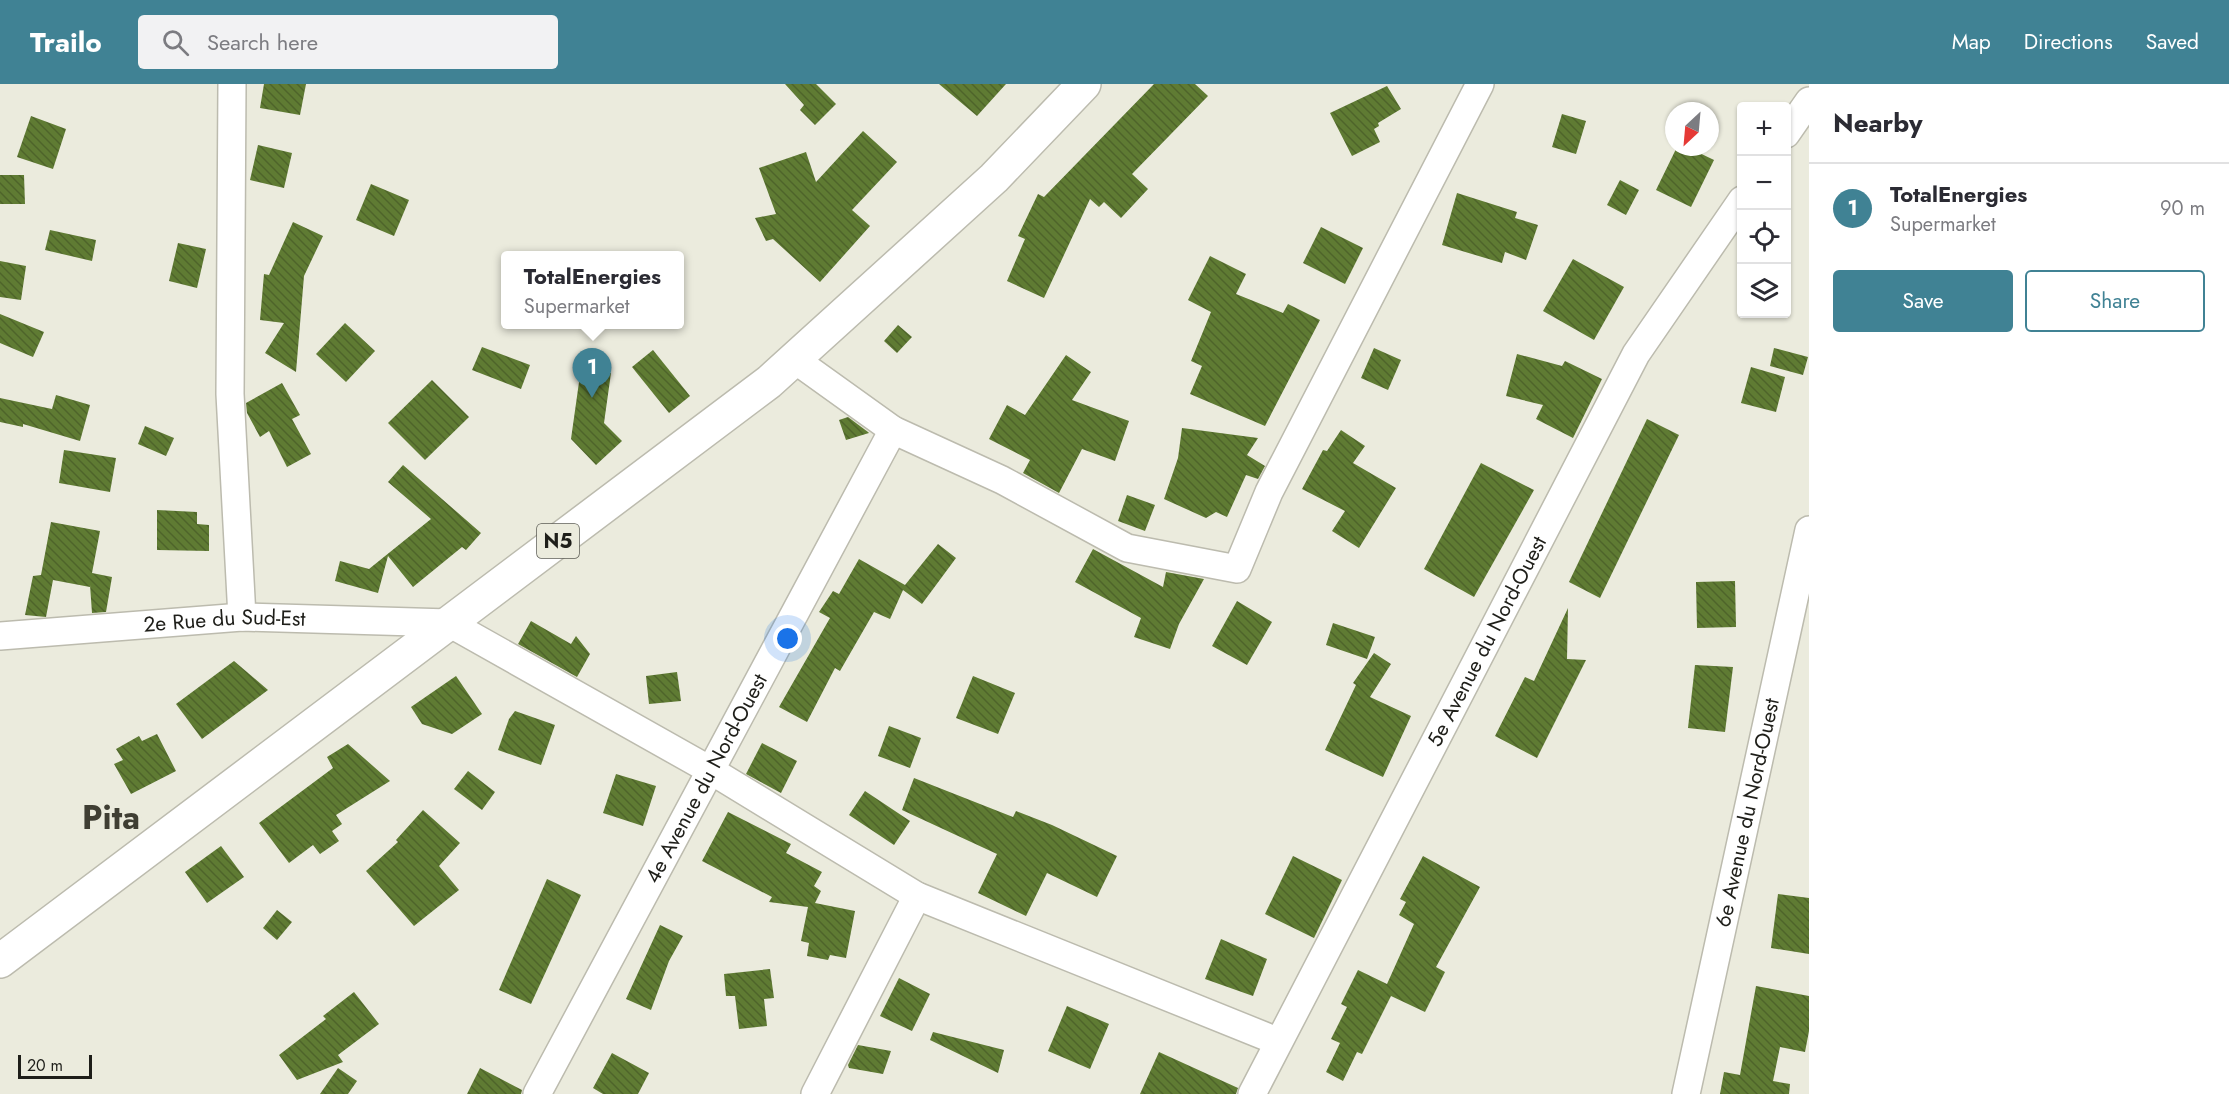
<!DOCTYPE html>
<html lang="en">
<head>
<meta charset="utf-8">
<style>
  :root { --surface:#fff; --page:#f2f2f3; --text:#2b2b33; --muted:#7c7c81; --line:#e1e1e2; --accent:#408294 }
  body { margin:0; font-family:Jost,sans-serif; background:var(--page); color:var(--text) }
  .controls { position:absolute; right:18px; top:18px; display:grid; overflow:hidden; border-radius:6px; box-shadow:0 2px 4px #0004 }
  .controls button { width:54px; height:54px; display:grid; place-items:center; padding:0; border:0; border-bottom:2px solid var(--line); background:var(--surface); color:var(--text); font:30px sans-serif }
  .compass { position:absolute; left:1665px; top:18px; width:54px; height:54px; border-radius:50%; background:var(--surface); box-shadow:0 2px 4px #0004; rotate:206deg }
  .scale { position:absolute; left:18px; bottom:15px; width:74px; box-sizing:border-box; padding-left:6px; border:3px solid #1e1e19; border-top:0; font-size:16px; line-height:21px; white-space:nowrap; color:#1e1e19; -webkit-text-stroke:4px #ebebdd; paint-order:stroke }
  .you { position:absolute; left:788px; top:555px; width:21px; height:21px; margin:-15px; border:4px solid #fff; border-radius:50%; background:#1a73e8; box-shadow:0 0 0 9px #1a73e833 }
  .badge { display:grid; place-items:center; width:39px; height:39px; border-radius:50%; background:var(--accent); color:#fff; font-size:20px; font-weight:700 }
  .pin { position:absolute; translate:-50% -50px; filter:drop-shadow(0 2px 3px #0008) }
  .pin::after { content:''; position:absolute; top:32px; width:21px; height:18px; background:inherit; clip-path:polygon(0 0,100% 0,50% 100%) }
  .popup { position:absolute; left:501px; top:167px; width:183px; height:78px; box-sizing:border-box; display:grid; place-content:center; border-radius:6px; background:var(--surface); filter:drop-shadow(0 2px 4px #0005); font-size:20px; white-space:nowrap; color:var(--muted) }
  .popup b { font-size:22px; color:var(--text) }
  .popup::after { content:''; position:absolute; left:50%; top:100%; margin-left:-12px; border:12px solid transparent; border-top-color:var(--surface) }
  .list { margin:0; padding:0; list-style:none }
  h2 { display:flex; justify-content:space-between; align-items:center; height:78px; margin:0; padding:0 24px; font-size:26px }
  h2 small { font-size:20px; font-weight:400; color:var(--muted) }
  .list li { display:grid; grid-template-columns:39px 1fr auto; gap:18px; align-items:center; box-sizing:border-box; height:90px; padding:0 24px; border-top:2px solid var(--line) }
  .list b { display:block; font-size:22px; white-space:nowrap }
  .list p { margin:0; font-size:20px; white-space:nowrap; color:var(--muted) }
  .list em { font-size:20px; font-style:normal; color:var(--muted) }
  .actions { display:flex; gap:12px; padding:18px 24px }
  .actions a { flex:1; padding:14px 0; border:2px solid var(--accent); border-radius:6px; text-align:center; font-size:21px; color:var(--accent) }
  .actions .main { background:var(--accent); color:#fff }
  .icon { flex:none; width:33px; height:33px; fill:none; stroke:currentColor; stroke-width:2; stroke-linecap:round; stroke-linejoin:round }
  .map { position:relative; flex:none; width:1809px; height:1010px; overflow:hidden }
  header { display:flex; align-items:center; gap:36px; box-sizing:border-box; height:84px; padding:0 30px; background:var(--accent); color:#fff }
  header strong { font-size:28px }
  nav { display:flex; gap:33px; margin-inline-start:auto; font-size:21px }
  .search { width:420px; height:54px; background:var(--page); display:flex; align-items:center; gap:15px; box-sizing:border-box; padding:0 21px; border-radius:6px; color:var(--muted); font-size:22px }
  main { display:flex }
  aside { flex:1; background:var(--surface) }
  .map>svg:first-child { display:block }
  .building { fill:url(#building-back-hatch) }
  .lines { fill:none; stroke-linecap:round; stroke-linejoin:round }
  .street-casing { stroke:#bcbbae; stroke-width:30 }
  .highway-casing { stroke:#bcbbae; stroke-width:36 }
  .street { stroke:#fff; stroke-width:27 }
  .highway { stroke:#fff; stroke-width:33 }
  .labels { text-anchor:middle; stroke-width:6; stroke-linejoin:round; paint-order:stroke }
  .shield { fill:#ebebdd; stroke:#5c5c54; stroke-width:1.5 }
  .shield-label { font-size:20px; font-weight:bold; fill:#1e1e19 }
  .street-label { font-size:21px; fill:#1e1e19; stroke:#ebebdd }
  .town-label { font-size:33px; font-weight:bold; fill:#3f3e33; stroke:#ebebdd }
</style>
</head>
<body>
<header>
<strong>Trailo</strong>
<div class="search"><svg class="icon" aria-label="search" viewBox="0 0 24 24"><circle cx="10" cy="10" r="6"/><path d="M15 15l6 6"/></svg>Search here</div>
<nav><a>Map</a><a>Directions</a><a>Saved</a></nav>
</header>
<main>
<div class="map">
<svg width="1809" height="1010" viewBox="0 0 1809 1010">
  <defs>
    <pattern id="building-back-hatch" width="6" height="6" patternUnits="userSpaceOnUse" patternTransform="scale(1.5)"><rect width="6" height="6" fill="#5f7b33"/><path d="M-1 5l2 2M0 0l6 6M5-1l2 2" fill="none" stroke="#4e642a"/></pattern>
  </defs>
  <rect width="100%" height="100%" fill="#ebebdd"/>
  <g class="building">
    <polygon points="264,0 306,0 300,31 260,24"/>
    <polygon points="785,0 816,0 836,20 815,41 800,26 804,21"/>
    <polygon points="939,0 1006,0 977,32"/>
    <polygon points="1154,0 1195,0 1208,12 1132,90 1148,105 1121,134 1104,118 1099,123 1090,115 1044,214 1007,197 1025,155 1018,152 1038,110 1044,113"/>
    <polygon points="1387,2 1401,25 1378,39 1379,42 1374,45 1380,58 1352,72 1330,29"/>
    <polygon points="1562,30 1586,37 1576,70 1552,63"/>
    <polygon points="31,32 66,45 53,85 17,73"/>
    <polygon points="863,47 897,78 852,126 870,142 820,198 773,155 766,157 755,134 776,130 759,84 806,68 816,98"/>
    <polygon points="258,61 292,69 284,104 250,96"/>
    <polygon points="1677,63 1687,63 1714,76 1691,123 1656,106"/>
    <polygon points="0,91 24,91 25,120 0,120"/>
    <polygon points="1620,96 1639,106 1626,131 1607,121"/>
    <polygon points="371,100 409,116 394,152 356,136"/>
    <polygon points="1457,109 1517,128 1515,134 1538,141 1526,176 1505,168 1502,179 1442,161"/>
    <polygon points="293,138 323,152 304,192 296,288 265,269 284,239 260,236 264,190 269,191"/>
    <polygon points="1321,143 1363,164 1345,200 1303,179"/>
    <polygon points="50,146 96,156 92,177 45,166"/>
    <polygon points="178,159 206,165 197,204 169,197"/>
    <polygon points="1210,172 1246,190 1236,210 1283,229 1288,220 1320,236 1265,342 1190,310 1202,282 1191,277 1211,228 1188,216"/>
    <polygon points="1573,175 1624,203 1594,256 1543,227"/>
    <polygon points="0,177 26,182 21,216 0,213"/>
    <polygon points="0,230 44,248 33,273 0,259"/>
    <polygon points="345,239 375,267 346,298 316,270"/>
    <polygon points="898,241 912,253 897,269 884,257"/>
    <polygon points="482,263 530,281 521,305 472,286"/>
    <polygon points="1374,264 1401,276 1388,306 1361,294"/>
    <polygon points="1774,264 1808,273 1803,291 1770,282"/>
    <polygon points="653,266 690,312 669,329 632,283"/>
    <polygon points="1517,270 1562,282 1565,277 1602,295 1573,354 1536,335 1543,321 1506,312"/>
    <polygon points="1066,271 1091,288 1072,316 1129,337 1115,377 1082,365 1059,409 1023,389 1030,376 989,355 1007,321 1025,331"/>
    <polygon points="1751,283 1785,293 1776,328 1741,319"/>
    <polygon points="581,284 611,289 604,339 622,357 596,381 571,355"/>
    <polygon points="432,296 469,333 425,376 388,339"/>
    <polygon points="282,299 300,331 292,335 311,370 287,383 269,347 260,353 247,329 246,319"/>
    <polygon points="56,311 90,321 80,357 23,340 23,343 0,338 0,314 52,325"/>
    <polygon points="848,333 868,348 869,349 846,356 839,336"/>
    <polygon points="1647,335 1679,351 1600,514 1569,498"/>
    <polygon points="145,342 174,354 166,372 138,360"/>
    <polygon points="1182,344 1258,354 1247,371 1265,382 1258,395 1246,391 1227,433 1216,428 1206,434 1164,415 1178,374"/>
    <polygon points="1341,346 1365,362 1353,379 1396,404 1359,464 1332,447 1345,427 1302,405 1323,366 1327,367"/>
    <polygon points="64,366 116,374 110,408 59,399"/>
    <polygon points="1481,379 1534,406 1474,513 1424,485"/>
    <polygon points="403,381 481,449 466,466 462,463 413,503 388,472 378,509 335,497 340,477 369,485 431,435 388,398"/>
    <polygon points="1127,411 1155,421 1145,447 1118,437"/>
    <polygon points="157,426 197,428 197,440 209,441 209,467 157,466"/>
    <polygon points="51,438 100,447 92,489 112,493 106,528 92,529 90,501 90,503 53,496 46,533 25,531 33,492 41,491"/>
    <polygon points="938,460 956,474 922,520 903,506 890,535 874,528 840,587 835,584 807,638 779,623 830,534 819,528 833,507 839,510 859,475 905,501"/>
    <polygon points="1093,465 1163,503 1166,488 1204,495 1179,540 1170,565 1134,553 1141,534 1075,498"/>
    <polygon points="1735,497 1736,543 1697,544 1696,498"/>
    <polygon points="1237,517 1272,538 1247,581 1212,562"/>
    <polygon points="1568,524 1567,575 1586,576 1537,674 1495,652 1525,593 1534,597"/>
    <polygon points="531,537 571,560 576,552 590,570 577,593 518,560"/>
    <polygon points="1333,539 1375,553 1367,575 1326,561"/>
    <polygon points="1374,569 1391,580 1370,613 1411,632 1383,693 1325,666 1356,601 1353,599"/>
    <polygon points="234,577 268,606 202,655 176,620"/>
    <polygon points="1695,581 1733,583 1725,648 1688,644"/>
    <polygon points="677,588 681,617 649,620 646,592"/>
    <polygon points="456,592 482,630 452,650 422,640 411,623"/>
    <polygon points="973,592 1015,609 998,650 956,634"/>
    <polygon points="515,627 555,641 541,681 498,666 509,635"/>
    <polygon points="889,642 921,654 910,684 878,672"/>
    <polygon points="157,650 176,687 131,710 114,680 123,676 116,665 139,652 142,657"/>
    <polygon points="762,659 797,677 781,709 746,690"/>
    <polygon points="348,660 390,697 336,731 342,740 332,747 339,757 320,770 313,761 289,779 259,739 333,684 327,673"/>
    <polygon points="468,687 495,708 482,726 454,705"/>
    <polygon points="616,690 656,702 643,742 603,729"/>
    <polygon points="914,694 1013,733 1016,727 1052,741 1117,772 1097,813 1047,789 1026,832 978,809 997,770 902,726"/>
    <polygon points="865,707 910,737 894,761 849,731"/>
    <polygon points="423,726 460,759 439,782 459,806 414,842 366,787 398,758 396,756"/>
    <polygon points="728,728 791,760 786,769 822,788 814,802 821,807 815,819 855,827 846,874 830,871 828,876 807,872 809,859 801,857 808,823 769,818 772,813 702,777"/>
    <polygon points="221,762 244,793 207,819 185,788"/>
    <polygon points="1293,772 1342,796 1314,854 1265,830"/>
    <polygon points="1423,772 1480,803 1436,883 1445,888 1425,928 1391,912 1362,970 1357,968 1343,997 1326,988 1340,959 1331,955 1347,923 1341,920 1358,886 1387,900 1414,840 1399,831 1406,818 1400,815"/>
    <polygon points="547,795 581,811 531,920 499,906"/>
    <polygon points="1778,810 1809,814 1809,870 1771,864"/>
    <polygon points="277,826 292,838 277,856 263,844"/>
    <polygon points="660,841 683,852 669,877 651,926 626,915"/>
    <polygon points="1221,855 1267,875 1253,912 1205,895"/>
    <polygon points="770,885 774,914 764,915 767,942 739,945 735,912 726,912 724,890"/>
    <polygon points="899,894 930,910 912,947 880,932"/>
    <polygon points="1756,902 1809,912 1809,947 1805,968 1780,963 1773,997 1790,1000 1789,1010 1720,1010 1724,988 1740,991"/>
    <polygon points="354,908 379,940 338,971 343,978 297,996 279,971 326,935 323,932"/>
    <polygon points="1067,922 1109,940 1090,985 1048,967"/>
    <polygon points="933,948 1004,966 998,989 930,956"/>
    <polygon points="858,961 891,967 883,990 849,984 848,981"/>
    <polygon points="1159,968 1238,1004 1236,1010 1140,1010"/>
    <polygon points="612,969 649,989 638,1010 603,1010 593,1004"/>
    <polygon points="338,984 357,997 348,1010 320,1010"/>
    <polygon points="480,984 522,1006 521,1010 467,1010"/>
  </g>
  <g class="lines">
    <defs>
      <g id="street">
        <polyline points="232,0 230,310 242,533"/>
        <polyline points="1786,50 1809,17"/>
        <polyline points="794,275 893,346 1002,396 1127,464 1237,485 1269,408 1480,0"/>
        <path id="s1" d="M0,552L242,533L449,539L710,686L917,812L1277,957"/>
        <path id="s2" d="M537,1010L893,346"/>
        <polyline points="815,1010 917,812"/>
        <path id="s3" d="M1252,1010L1636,270L1742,116"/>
        <path id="s4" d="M1686,1010L1809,446"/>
      </g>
      <polyline id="highway" points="0,877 769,298 994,94 1084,0"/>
    </defs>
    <use href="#street" class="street-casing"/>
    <use href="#highway" class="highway-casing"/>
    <use href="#street" class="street"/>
    <use href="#highway" class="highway"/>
  </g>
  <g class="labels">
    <rect class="shield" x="537" y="440" width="42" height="34" rx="4.5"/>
    <g class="shield-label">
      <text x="558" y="464">N5</text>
    </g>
    <g class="street-label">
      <text dy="7" stroke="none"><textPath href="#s1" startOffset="225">2e Rue du Sud-Est</textPath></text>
      <text dy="7" stroke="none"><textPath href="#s3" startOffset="510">5e Avenue du Nord-Ouest</textPath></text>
      <text dy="7" stroke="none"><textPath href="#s2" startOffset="358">4e Avenue du Nord-Ouest</textPath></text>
      <text dy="7" stroke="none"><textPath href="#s4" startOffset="288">6e Avenue du Nord-Ouest</textPath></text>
    </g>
    <g class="town-label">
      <text x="111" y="745">Pita</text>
    </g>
  </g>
</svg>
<div class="controls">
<button>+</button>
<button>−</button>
<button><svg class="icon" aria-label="locate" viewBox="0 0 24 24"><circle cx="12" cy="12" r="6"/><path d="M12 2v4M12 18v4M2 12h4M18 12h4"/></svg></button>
<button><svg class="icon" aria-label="layers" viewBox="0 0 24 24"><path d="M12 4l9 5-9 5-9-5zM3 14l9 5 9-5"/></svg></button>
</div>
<svg class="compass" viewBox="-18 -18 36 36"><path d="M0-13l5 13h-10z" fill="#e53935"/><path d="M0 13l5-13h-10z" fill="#7c7c81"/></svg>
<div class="scale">20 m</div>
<div class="you"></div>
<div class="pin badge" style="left:592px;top:314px">1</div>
<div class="popup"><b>TotalEnergies</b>Supermarket</div>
</div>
<aside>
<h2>Nearby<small></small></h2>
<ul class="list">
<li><span class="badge">1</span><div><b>TotalEnergies</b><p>Supermarket</p></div><em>90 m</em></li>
</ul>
<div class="actions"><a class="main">Save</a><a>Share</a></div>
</aside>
</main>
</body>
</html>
